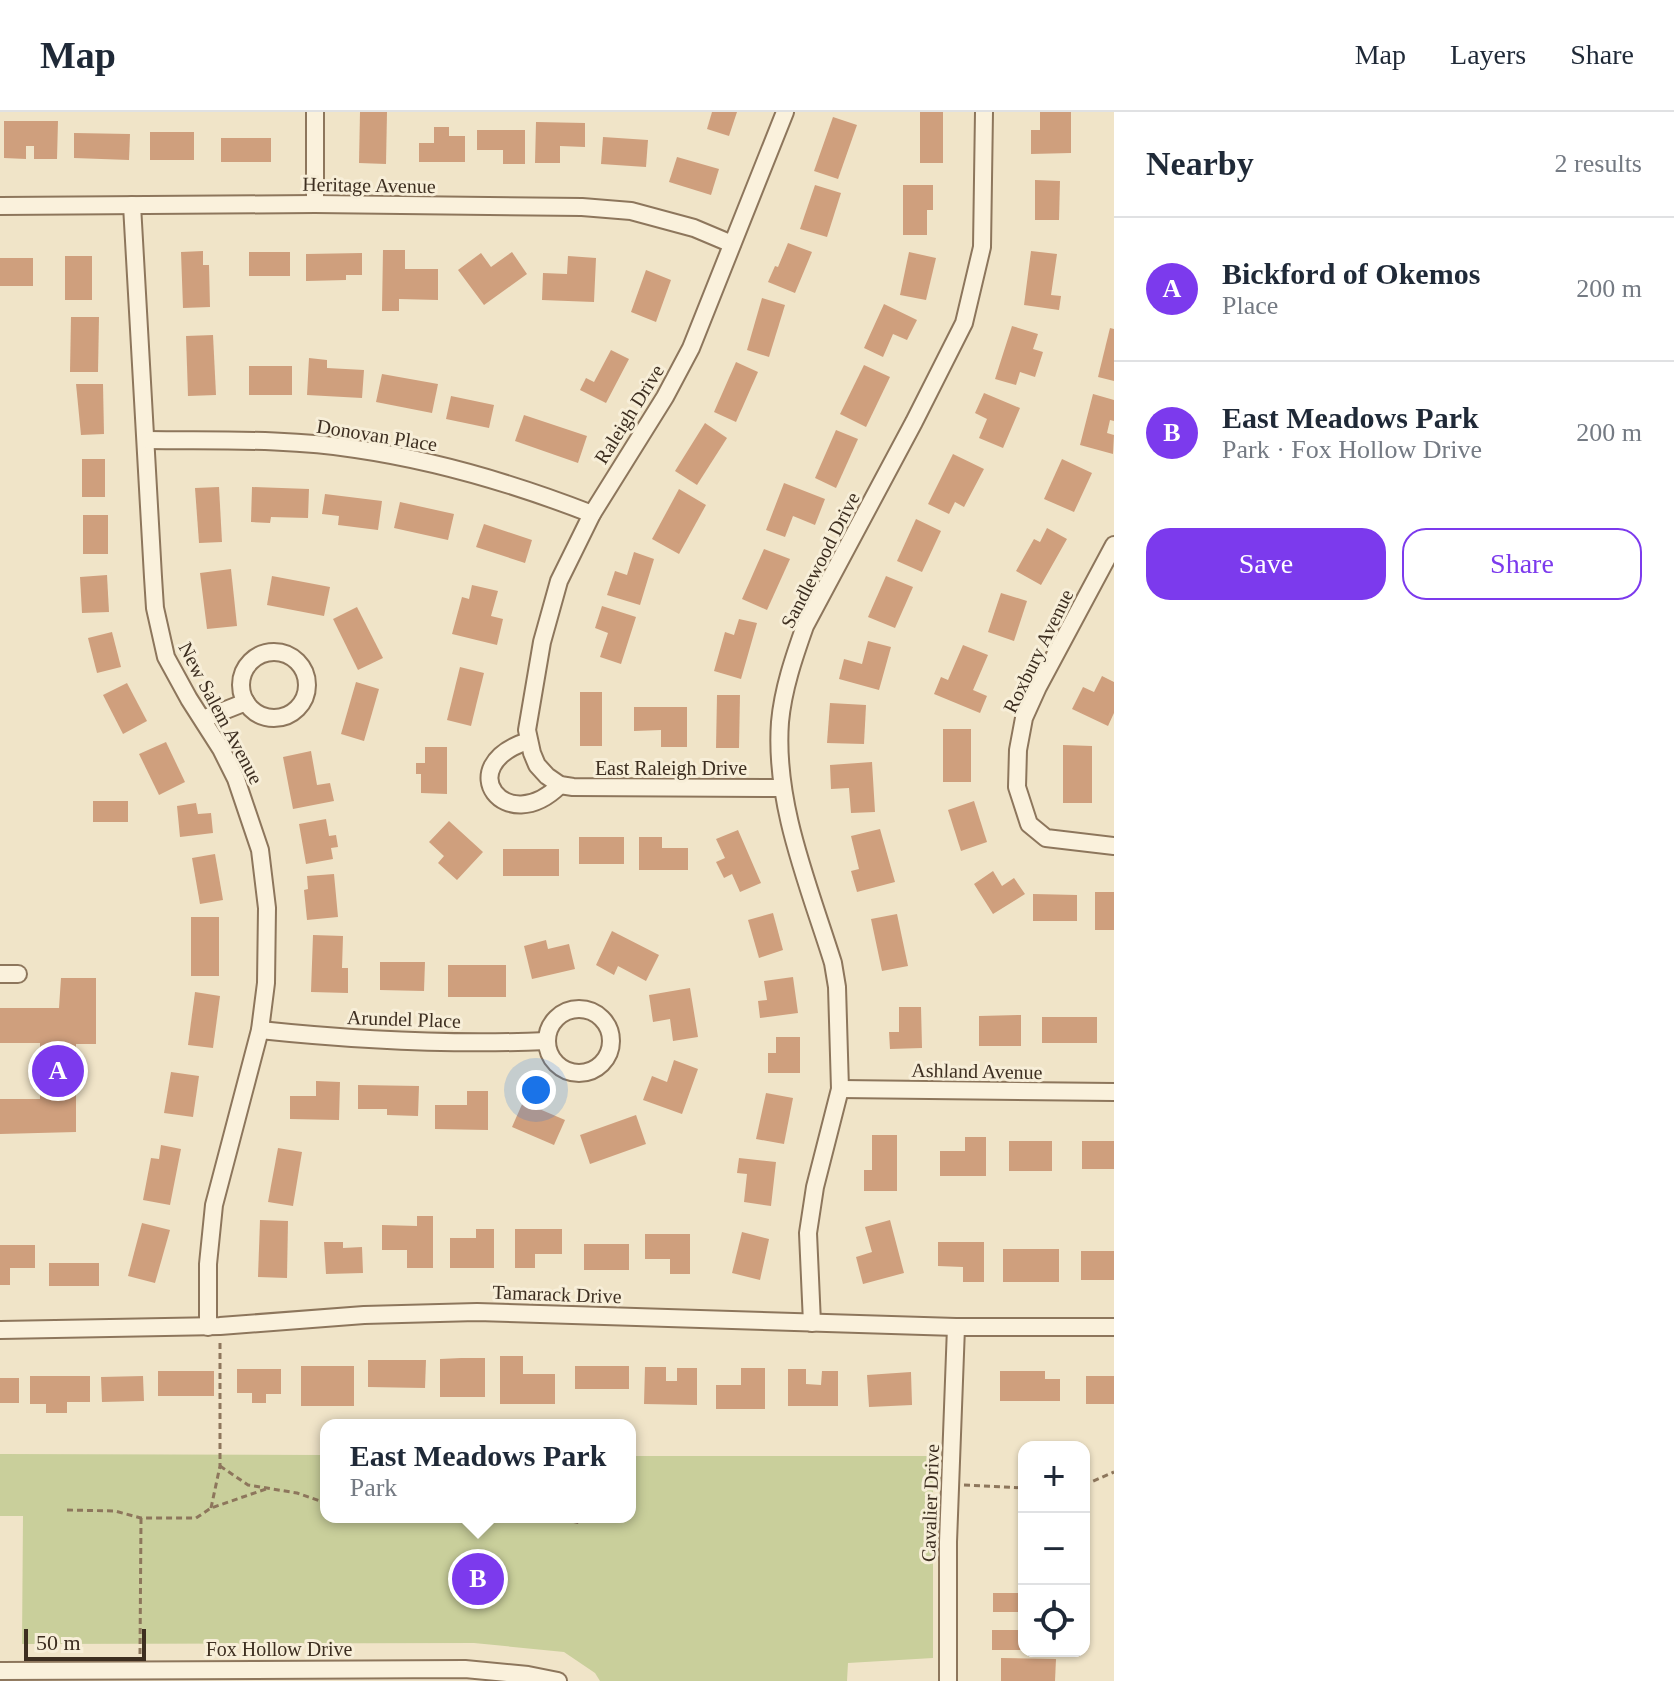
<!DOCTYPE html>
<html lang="en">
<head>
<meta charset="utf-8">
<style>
  :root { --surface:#fff; --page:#f2f2f3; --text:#1f2937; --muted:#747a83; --line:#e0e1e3; --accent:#7c3aed }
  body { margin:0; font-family:"Times New Roman",serif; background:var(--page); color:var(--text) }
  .controls { position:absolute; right:24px; bottom:24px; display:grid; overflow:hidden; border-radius:16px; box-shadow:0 2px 6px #0004 }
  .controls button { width:72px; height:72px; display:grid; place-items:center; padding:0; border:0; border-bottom:2px solid var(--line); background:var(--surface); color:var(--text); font:40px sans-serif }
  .scale { position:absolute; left:24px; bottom:20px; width:122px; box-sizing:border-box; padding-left:8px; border:4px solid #3d2e20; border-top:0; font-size:22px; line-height:28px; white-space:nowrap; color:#3d2e20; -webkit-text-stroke:6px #f7eed8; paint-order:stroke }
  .you { position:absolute; left:536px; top:978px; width:28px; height:28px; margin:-20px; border:6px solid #fff; border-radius:50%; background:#1a73e8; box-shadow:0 0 0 12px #1a73e833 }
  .badge { display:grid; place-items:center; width:52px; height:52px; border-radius:50%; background:var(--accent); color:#fff; font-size:26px; font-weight:700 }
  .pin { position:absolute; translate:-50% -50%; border:4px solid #fff; box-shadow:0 2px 8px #0006 }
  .popup { position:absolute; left:320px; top:1307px; width:316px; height:104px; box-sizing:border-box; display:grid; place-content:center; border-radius:16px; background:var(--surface); filter:drop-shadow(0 2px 6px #0005); font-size:26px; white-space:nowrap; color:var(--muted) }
  .popup b { font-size:30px; color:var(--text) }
  .popup::after { content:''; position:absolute; left:50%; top:100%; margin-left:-16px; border:16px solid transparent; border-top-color:var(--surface) }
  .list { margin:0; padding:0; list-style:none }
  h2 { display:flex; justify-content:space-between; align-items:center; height:104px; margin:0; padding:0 32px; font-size:34px }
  h2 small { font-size:26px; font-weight:400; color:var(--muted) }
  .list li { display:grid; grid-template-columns:52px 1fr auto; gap:24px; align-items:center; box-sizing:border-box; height:144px; padding:0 32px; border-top:2px solid var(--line) }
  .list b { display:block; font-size:30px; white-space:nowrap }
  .list p { margin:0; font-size:26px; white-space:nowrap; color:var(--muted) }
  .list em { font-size:26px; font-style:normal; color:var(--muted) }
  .actions { display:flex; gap:16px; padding:24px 32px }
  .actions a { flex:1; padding:18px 0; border:2px solid var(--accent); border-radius:24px; text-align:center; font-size:28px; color:var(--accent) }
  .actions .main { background:var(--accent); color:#fff }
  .icon { flex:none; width:44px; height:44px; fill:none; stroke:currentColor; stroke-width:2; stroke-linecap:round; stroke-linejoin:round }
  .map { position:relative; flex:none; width:1114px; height:1569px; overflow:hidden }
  header { display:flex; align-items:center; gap:48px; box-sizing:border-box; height:112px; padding:0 40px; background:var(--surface); border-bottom:2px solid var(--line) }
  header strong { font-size:38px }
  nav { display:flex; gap:44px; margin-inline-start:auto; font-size:28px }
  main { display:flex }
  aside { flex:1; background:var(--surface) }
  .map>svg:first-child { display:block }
  .green { fill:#c9cf9b }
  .building { fill:#cf9f7d }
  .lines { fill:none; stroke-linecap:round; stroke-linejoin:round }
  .minor-casing { stroke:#8d765c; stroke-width:20 }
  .path { stroke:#8d765c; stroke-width:3; stroke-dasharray:6 4; stroke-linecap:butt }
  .minor { stroke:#faf1dc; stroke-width:16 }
  .labels { text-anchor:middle; stroke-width:6; stroke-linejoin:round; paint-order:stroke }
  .street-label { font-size:20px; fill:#3d2e20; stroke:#f7eed8 }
</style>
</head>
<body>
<header>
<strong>Map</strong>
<nav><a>Map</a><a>Layers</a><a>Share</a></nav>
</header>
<main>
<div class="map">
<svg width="1114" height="1569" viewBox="0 0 1114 1569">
  <rect width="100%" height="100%" fill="#f0e4c8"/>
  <polygon class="green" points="0,1342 326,1343 326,1405 630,1405 630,1344 933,1344 933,1546 848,1551 847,1569 600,1569 595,1561 564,1540 474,1531 22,1532 23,1404 0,1404"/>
  <g class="building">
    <polygon points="360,0 387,0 386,52 359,51"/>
    <polygon points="712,0 737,0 729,24 707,17"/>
    <rect x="920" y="0" width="23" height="51"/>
    <polygon points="1040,0 1071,0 1071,41 1031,42 1031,18 1040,18"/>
    <polygon points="833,5 857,13 838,67 814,59"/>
    <polygon points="4,9 58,9 57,47 34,47 34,34 26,34 26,47 4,46"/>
    <polygon points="536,10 585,11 585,35 560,34 560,51 535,51"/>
    <polygon points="434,15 449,15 449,24 465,24 465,50 419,50 419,31 434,31"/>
    <polygon points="477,18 525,18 525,52 503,52 503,38 477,38"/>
    <rect x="150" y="20" width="44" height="28"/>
    <polygon points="74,21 130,22 129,48 74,46"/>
    <polygon points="603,25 648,28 646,55 601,52"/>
    <rect x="221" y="26" width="50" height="24"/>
    <polygon points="677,45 719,57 711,83 669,70"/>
    <polygon points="1035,68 1060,69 1059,108 1035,108"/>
    <polygon points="815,73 841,81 827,125 800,117"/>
    <polygon points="903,73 933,73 933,98 927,98 927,123 903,123"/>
    <polygon points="788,131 812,140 795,181 768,170 775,154 778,155"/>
    <polygon points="383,138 405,138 405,157 438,157 438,188 399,187 399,199 382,199"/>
    <polygon points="203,139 203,153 209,153 210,195 183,196 181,140"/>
    <polygon points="1031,139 1057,142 1051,183 1061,184 1059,198 1024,193"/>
    <rect x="249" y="140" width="41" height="24"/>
    <polygon points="512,140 527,162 484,193 458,158 481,141 491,155"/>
    <polygon points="909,140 936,146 926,188 900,183"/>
    <polygon points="362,141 362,163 346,163 346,168 306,169 306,142"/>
    <rect x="65" y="144" width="27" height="44"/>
    <polygon points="568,144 596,146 594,190 542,188 543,161 567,162"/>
    <rect x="0" y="146" width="33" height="28"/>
    <polygon points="646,158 671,168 656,210 631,200"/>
    <polygon points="762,186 785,193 769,245 747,238"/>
    <polygon points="884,192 917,208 907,228 893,222 883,245 864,236"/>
    <polygon points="71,205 99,205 98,260 70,260"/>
    <polygon points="1012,214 1038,222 1033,237 1043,240 1035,265 1020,260 1016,273 995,267"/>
    <polygon points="1110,216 1114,217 1114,269 1098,265"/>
    <polygon points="213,223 216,283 188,284 186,224"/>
    <polygon points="611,238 629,247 606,291 580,278 586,266 594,270"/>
    <polygon points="309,246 327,248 327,256 364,258 362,286 307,283"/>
    <polygon points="736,250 758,260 736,310 714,300"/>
    <polygon points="864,253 890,265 866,315 840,302"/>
    <rect x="249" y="254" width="43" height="29"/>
    <polygon points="382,262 438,272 432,301 376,290"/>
    <polygon points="76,272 103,272 104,322 81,323"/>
    <polygon points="984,281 1020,296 1003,336 979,326 987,307 975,301"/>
    <polygon points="1093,282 1114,288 1114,309 1110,308 1107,321 1114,323 1113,342 1080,333"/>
    <polygon points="451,284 494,293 489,316 446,307"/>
    <polygon points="524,303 587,324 578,351 515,329"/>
    <polygon points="705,311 727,326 697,373 675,359"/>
    <polygon points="836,318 858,327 836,376 815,366"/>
    <polygon points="953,342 984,357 964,395 955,390 949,402 928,392"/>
    <rect x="82" y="347" width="23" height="38"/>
    <polygon points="1062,347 1092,361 1074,400 1044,387"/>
    <polygon points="784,371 825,387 815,413 793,404 785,425 766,418"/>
    <polygon points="219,375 222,430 199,431 195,376"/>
    <polygon points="252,375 309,377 308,406 271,405 270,411 251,410"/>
    <polygon points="679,377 706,393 679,442 652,427"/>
    <polygon points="325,382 382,389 378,418 338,413 339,404 322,402"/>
    <polygon points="400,390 454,402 448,428 394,416"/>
    <rect x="83" y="403" width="25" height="39"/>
    <polygon points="916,407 941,419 922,460 897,449"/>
    <polygon points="484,412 532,428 525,451 476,435"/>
    <polygon points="1047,416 1067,427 1041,473 1016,459 1034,427 1040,430"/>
    <polygon points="764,437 790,447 767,498 742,487"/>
    <polygon points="634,440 654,447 640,493 607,483 615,459 627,463"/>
    <polygon points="231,457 237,514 207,517 200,461"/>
    <polygon points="107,463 109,500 82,501 80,465"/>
    <polygon points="272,464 330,475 324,504 267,493"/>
    <polygon points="886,464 913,475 895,516 868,505"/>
    <polygon points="472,473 498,479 491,504 503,507 497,533 452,522 462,485 469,487"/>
    <polygon points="1001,481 1027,489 1014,529 988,520"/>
    <polygon points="602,494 636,505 621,552 600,545 608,521 595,516"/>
    <polygon points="357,495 383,546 358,558 333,507"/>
    <polygon points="739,507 757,511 741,567 714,559 725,520 734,523"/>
    <polygon points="112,520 121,555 97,561 88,526"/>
    <polygon points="868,529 891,535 879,578 839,567 844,547 862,552"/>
    <polygon points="963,533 988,543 973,578 987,584 980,601 934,582 941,565 948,568"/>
    <polygon points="460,555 484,561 471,614 447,608"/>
    <polygon points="1102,564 1114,570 1114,601 1108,614 1072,597 1083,575 1094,580"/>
    <polygon points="356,570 379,577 364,629 341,622"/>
    <polygon points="127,571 147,609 123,622 103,583"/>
    <rect x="580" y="580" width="22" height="54"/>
    <polygon points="717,583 740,583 739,636 716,636"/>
    <polygon points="830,591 866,593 864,632 827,631"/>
    <polygon points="634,595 687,595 687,635 661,635 661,618 634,619"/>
    <rect x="943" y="617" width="28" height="53"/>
    <polygon points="166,630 185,670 159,683 139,642"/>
    <polygon points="1063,633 1092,634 1092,691 1063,691"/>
    <polygon points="425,635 447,635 447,682 421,681 421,662 416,662 416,651 425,651"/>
    <polygon points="311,639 317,673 330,671 334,689 293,697 283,645"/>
    <polygon points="872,650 875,700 851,701 849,676 831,677 830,653"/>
    <rect x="93" y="689" width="35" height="21"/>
    <polygon points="974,689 987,730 961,739 948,698"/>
    <polygon points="196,691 198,702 211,701 213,721 180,725 177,694"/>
    <polygon points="326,707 329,724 336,723 338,735 331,736 333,747 306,752 299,712"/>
    <polygon points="449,709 483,740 457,768 438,751 444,744 429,730"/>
    <polygon points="880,717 895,770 857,780 851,759 859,757 851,724"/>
    <polygon points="738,718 761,771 740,780 732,762 724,766 716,750 725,746 716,727"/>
    <rect x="579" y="725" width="45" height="27"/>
    <polygon points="639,725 662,725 662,736 688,736 688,758 639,758"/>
    <rect x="503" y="737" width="56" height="27"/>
    <polygon points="215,742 223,788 200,792 192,746"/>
    <polygon points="993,759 1002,774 1014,766 1025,782 993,802 974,772"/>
    <polygon points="334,762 338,805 307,808 304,778 308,777 307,764"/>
    <rect x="1095" y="780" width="19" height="38"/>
    <polygon points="1033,782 1077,783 1077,809 1033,809"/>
    <polygon points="773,801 783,838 759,846 748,808"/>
    <polygon points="897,802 908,854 882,859 871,807"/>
    <rect x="191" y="805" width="28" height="59"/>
    <polygon points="612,819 659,843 646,869 618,854 614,863 596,853"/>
    <polygon points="313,823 343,824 342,856 348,856 348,881 311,880"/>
    <polygon points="546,828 548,837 569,832 575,857 532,867 524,834"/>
    <polygon points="380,850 425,850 424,879 380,878"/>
    <rect x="448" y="853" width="58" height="32"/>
    <polygon points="793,865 798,901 760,906 758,889 767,888 764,869"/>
    <polygon points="61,866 96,866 96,932 76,932 76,1020 0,1022 0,987 40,987 40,931 0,931 0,896 59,896"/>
    <polygon points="690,876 698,925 673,929 670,907 653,910 649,883"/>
    <polygon points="195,880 220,884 213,936 188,933"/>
    <polygon points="899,895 921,895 922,936 890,937 889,920 899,920"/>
    <polygon points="1021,903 1021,934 979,934 979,904"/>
    <rect x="1042" y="905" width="55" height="26"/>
    <polygon points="776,925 800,925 800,961 768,961 768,941 776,941"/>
    <polygon points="674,948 698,957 682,1002 643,988 652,964 667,970"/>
    <polygon points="171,960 199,964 193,1005 164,1001"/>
    <polygon points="316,969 340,970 339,1008 290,1007 290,984 316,984"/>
    <polygon points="358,973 419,974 418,1004 387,1003 387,997 358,997"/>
    <polygon points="467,979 488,979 488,1018 435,1017 435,993 467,993"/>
    <polygon points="766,981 793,986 784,1032 756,1027"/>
    <polygon points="523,990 565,1008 554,1033 512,1015"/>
    <polygon points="636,1003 646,1032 590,1052 580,1023"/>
    <polygon points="872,1023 897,1023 897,1079 864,1079 864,1058 872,1058"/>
    <polygon points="965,1025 986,1025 986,1064 940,1064 940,1039 965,1039"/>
    <rect x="1009" y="1029" width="43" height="30"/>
    <rect x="1082" y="1029" width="32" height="28"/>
    <polygon points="161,1033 181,1037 170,1093 143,1088 151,1046 159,1047"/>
    <polygon points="278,1036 302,1040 293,1094 268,1090"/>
    <polygon points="739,1046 776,1050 771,1094 744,1090 747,1062 737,1061"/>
    <polygon points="417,1104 433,1104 433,1156 407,1156 407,1138 382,1138 382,1113 417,1114"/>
    <polygon points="260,1108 288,1109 287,1166 258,1165"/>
    <polygon points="890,1108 904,1161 863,1172 856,1145 872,1140 865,1115"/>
    <polygon points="142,1111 170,1118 155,1171 128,1164"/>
    <polygon points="476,1117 494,1117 494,1156 450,1156 450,1126 476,1126"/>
    <polygon points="515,1117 562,1117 562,1142 535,1142 535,1156 515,1156"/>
    <polygon points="742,1120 769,1127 760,1168 732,1161"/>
    <polygon points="645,1122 690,1122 690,1162 670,1162 670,1147 645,1147"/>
    <polygon points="324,1130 343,1130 343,1136 362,1135 363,1161 326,1162"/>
    <polygon points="938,1130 984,1130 984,1170 963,1170 963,1155 938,1154"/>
    <rect x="584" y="1132" width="45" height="26"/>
    <polygon points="0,1133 35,1133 35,1156 10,1156 10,1173 0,1173"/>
    <rect x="1003" y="1137" width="56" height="33"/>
    <rect x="1081" y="1139" width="33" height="29"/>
    <rect x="49" y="1151" width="50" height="23"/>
    <polygon points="500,1244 523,1244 523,1262 555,1262 555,1292 500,1292"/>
    <polygon points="461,1246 485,1246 485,1285 440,1285 440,1247"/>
    <polygon points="368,1248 426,1248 425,1276 368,1275"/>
    <rect x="301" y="1254" width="53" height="40"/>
    <rect x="575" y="1254" width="54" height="23"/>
    <polygon points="645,1255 666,1255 666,1269 677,1269 677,1256 697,1256 697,1293 644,1292"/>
    <polygon points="741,1256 765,1256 765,1297 716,1297 716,1273 741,1273"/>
    <polygon points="237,1257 281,1257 281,1282 266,1282 266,1291 252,1291 252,1281 237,1281"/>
    <polygon points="788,1257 806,1257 806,1272 821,1273 822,1259 838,1259 838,1294 788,1294"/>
    <rect x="158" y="1259" width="56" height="25"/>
    <polygon points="1000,1259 1045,1259 1045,1267 1060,1267 1060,1289 1000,1289"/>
    <polygon points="911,1260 912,1293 869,1295 867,1263"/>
    <polygon points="30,1264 90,1264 90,1290 67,1290 67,1301 46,1301 46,1292 30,1292"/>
    <polygon points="143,1264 144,1289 102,1290 101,1265"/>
    <rect x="1086" y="1264" width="28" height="28"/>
    <rect x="0" y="1266" width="19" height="25"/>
    <rect x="993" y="1481" width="31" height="19"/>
    <rect x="992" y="1518" width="32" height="20"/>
    <polygon points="1001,1546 1056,1547 1055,1569 1001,1569"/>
  </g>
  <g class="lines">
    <defs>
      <g id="minor">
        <polyline points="315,0 315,92"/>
        <polyline points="132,93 153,465 155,496 166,545 189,587 221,637 236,667 260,738 267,796 266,871 260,918 214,1093 208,1152 208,1215"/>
        <polyline points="0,94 315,92 582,95 631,99 694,116 732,132"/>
        <path d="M147,328C216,329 287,326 356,337C438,349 515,372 592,402"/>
        <polyline points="1114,433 1038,575 1024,606 1018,638 1017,675 1029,712 1046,726 1114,734"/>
        <circle cx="274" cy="573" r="33"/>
        <polyline points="203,607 246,590"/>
        <path d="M528,629C450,654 506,727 560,673"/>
        <polyline points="782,676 573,675 560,673 547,664 537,653 532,641 527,618 542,530 559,469 592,402 665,285 691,236 785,0"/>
        <polyline points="0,862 18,862"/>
        <circle cx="579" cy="929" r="32"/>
        <path d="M260,918C355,928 452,933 547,929"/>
        <polyline points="840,977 1114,980"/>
        <path d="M812,1211L808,1121L815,1075L840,977L837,875L833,851C809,774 774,692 780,610C783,577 794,545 805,514L914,310L964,211L982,135L984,0"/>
        <polyline points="0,1218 220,1214 364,1203 477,1200 956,1215 1114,1215"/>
        <polyline points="0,1559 465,1557 528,1563 558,1569"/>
        <polyline points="948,1569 948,1430 956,1215"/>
      </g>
    </defs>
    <use href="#minor" class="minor-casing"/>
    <g class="path">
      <polyline points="220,1354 248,1373 297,1381 326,1391"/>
      <polyline points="964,1373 1024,1376"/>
      <polyline points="1084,1373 1114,1360"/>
      <polyline points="211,1396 220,1354 220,1228"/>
      <polyline points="67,1398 115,1399 141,1406 196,1406 211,1396 266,1377"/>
      <polyline points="553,1405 580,1411"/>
      <polyline points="140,1542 141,1406"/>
    </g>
    <use href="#minor" class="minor"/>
  </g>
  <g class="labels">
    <g class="street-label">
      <text transform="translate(369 73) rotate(1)" y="7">Heritage Avenue</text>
      <text transform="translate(629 302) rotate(-58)" y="7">Raleigh Drive</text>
      <text transform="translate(377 323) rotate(9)" y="7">Donovan Place</text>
      <text transform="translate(820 448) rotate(-63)" y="7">Sandlewood Drive</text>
      <text transform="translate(1038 539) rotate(-64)" y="7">Roxbury Avenue</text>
      <text transform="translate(221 601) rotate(62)" y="7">New Salem Avenue</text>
      <text x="671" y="663">East Raleigh Drive</text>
      <text transform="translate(404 907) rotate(2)" y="7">Arundel Place</text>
      <text transform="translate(977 959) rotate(1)" y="7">Ashland Avenue</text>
      <text transform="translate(557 1182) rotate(2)" y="7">Tamarack Drive</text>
      <text transform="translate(930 1391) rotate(-88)" y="7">Cavalier Drive</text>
      <text x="279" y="1544">Fox Hollow Drive</text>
    </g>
  </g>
</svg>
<div class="controls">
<button>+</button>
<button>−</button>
<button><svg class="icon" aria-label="locate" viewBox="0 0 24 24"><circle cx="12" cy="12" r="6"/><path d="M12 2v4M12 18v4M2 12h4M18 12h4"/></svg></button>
</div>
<div class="scale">50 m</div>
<div class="you"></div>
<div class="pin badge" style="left:58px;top:959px">A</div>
<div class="pin badge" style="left:478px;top:1467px">B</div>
<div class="popup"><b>East Meadows Park</b>Park</div>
</div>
<aside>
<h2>Nearby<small>2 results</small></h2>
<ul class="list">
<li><span class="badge">A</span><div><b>Bickford of Okemos</b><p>Place</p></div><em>200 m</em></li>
<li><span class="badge">B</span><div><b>East Meadows Park</b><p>Park · Fox Hollow Drive</p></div><em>200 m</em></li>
</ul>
<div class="actions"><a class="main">Save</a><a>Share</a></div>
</aside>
</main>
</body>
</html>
